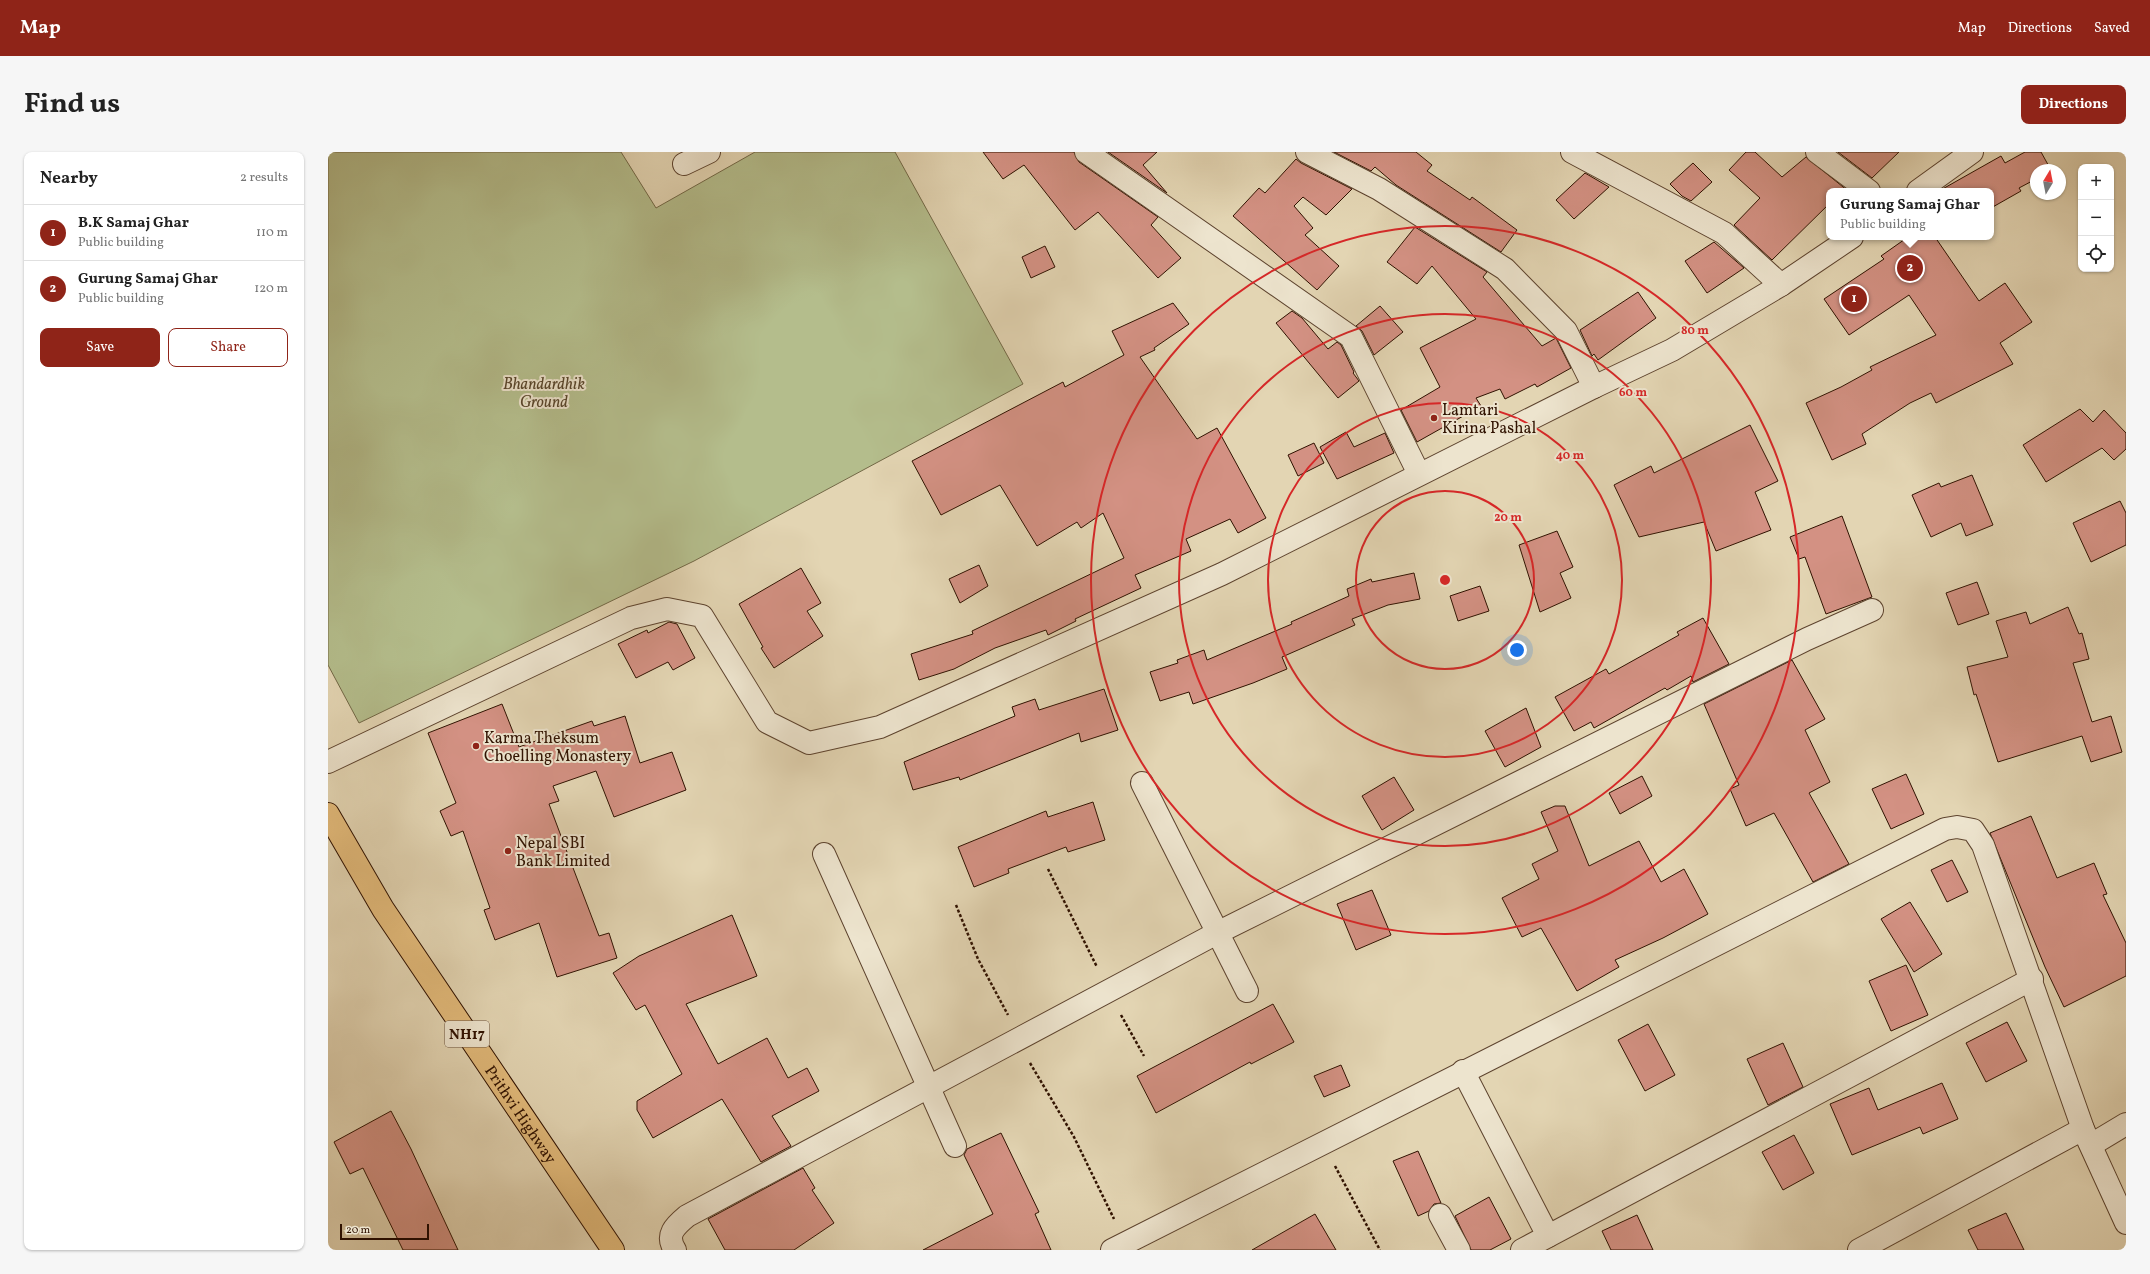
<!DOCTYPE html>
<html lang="en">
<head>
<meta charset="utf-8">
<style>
  :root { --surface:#fff; --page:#f6f6f6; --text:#222; --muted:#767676; --line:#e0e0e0; --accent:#8f2418 }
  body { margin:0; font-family:Vollkorn,serif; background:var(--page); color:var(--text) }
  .controls { position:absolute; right:12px; top:12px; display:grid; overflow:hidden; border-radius:8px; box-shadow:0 1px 3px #0004 }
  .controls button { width:36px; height:36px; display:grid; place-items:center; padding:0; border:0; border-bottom:1px solid var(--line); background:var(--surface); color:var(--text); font:20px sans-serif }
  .compass { position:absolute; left:1702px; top:12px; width:36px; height:36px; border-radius:50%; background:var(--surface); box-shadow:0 1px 3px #0004; rotate:10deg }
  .scale { position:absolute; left:12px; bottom:10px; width:89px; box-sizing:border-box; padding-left:4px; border:2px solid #301201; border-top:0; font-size:11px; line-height:14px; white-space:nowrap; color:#301201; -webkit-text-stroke:3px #ede4ce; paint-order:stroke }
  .you { position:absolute; left:1189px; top:498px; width:14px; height:14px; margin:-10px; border:3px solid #fff; border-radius:50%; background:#1a73e8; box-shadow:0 0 0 6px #1a73e833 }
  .badge { display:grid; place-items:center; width:26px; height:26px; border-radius:50%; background:var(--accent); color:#fff; font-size:13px; font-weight:700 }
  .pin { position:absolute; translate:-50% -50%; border:2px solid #fff; box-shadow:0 1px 4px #0006 }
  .popup { position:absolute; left:1498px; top:36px; width:168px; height:52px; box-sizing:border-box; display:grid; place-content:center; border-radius:8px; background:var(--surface); filter:drop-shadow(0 1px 3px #0005); font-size:13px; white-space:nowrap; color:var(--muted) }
  .popup b { font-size:15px; color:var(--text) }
  .popup::after { content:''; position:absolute; left:50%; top:100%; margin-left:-8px; border:8px solid transparent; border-top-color:var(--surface) }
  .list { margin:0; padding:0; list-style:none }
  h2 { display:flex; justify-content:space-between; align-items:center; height:52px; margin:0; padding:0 16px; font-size:17px }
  h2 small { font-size:13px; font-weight:400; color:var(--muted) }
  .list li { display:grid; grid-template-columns:26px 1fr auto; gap:12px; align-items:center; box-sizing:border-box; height:56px; padding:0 16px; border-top:1px solid var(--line) }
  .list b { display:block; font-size:15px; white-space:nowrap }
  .list p { margin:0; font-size:13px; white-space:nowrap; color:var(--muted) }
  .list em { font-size:13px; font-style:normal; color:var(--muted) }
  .actions { display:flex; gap:8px; padding:12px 16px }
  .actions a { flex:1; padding:9px 0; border:1px solid var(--accent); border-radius:8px; text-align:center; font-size:14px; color:var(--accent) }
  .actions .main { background:var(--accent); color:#fff }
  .icon { flex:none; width:22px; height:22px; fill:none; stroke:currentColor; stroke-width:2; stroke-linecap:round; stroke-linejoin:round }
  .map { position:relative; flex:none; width:1798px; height:1098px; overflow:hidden; border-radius:8px }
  header { display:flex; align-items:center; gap:24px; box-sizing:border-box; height:56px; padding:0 20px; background:var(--accent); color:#fff }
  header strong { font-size:19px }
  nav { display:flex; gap:22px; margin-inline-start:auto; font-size:14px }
  .intro { display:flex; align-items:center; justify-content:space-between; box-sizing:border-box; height:96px; padding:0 24px }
  h1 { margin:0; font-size:28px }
  .button { padding:10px 18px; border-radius:8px; background:var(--accent); color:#fff; font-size:14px; font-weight:700 }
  main { display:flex; gap:24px; padding:0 24px }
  aside { flex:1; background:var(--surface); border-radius:8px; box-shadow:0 1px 3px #0004 }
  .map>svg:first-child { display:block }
  .green { fill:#b4bd8c; stroke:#726846 }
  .building { fill:#d39183; stroke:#301201 }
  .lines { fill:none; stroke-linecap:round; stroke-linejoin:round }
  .minor-casing { stroke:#5d432e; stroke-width:24 }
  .trunk-casing { stroke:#301201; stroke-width:24 }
  .path { stroke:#301201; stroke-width:2.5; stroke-dasharray:3 2; stroke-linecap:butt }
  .minor { stroke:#ede4ce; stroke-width:22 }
  .trunk { stroke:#e2ba7a; stroke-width:22 }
  .ring { fill:none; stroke:#d62828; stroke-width:2 }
  .poi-dot { fill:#8f2418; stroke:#ede4ce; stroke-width:1.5 }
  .labels { text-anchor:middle; stroke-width:4; stroke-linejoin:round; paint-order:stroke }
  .shield { fill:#ede4ce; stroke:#69513e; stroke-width:1 }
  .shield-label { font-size:15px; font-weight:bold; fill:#301201 }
  .park-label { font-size:16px; font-style:italic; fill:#58452b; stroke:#ede4ce }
  .poi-label { font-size:16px; fill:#301201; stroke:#ede4ce; text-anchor:start }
  .street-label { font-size:16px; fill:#301201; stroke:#ede4ce }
  .centre { fill:#d62828; stroke:#ede4ce; stroke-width:2 }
  .ring-label { font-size:12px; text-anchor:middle; font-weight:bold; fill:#d62828; stroke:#ede4ce; stroke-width:4; stroke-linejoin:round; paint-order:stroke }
</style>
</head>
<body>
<header>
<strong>Map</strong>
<nav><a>Map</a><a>Directions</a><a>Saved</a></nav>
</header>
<div class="intro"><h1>Find us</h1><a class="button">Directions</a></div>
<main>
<aside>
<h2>Nearby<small>2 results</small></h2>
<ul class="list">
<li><span class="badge">1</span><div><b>B.K Samaj Ghar</b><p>Public building</p></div><em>110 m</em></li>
<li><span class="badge">2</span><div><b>Gurung Samaj Ghar</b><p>Public building</p></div><em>120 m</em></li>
</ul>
<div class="actions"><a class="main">Save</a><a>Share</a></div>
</aside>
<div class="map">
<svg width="1798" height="1098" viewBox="0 0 1798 1098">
  <rect width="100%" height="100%" fill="#e3d5b3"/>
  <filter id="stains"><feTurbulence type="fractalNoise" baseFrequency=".005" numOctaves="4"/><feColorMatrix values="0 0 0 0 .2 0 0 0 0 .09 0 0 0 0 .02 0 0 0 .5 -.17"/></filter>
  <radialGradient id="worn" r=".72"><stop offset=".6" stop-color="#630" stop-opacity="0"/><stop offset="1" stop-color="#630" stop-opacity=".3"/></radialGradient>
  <polygon class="green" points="0,0 293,0 328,56 427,0 567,0 695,232 366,409 31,571 0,513"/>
  <g class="building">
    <polygon points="655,0 746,0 751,10 830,65 823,73 853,106 830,126 770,60 747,78 696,13 675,27"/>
    <polygon points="780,0 829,0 815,13 839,41"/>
    <polygon points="1006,0 1088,0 1104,13 1099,19 1142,48 1144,45 1189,78 1173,100 1068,33 1047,15 1043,19"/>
    <polygon points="1418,0 1427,0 1454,25 1478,5 1520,39 1501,39 1501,52 1444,108 1406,73 1432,46 1401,18"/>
    <polygon points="1510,0 1571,0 1544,26"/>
    <polygon points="1697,0 1713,0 1723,18 1708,18 1708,27 1691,36 1693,39 1663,56 1663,39 1611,39 1673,4 1677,11"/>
    <polygon points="968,7 973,11 1024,37 998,63 975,45 966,54 985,76 977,83 1011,114 989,138 905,64 931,36 937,41"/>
    <polygon points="1365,11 1384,30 1363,49 1354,44 1342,32"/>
    <polygon points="1257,21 1281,35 1246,67 1228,48"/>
    <polygon points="1087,75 1159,120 1155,125 1214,194 1228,186 1243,216 1209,235 1207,232 1177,247 1172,237 1148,246 1153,254 1089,290 1073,258 1112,235 1092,196 1148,167 1104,114 1089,132 1059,110"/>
    <polygon points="1580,85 1607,85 1651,149 1677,131 1704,170 1672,191 1685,212 1608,251 1603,241 1582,251 1534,282 1538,292 1504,308 1478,251 1513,235 1544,218 1542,215 1608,183 1581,143 1521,183 1496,147 1556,107 1553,104"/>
    <polygon points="1386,90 1416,116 1379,141 1357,109"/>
    <polygon points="717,94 727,115 703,126 694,105"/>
    <polygon points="1310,140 1328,166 1270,208 1266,202 1264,204 1252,178"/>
    <polygon points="845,151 861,172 826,196 827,198 812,205 869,287 889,276 938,366 910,381 902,367 858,387 863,399 807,423 813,436 747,467 748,469 720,483 718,478 667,496 626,517 591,528 583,502 645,482 644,479 796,406 775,361 753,376 749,370 709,394 672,333 613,363 584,309 735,230 737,235 796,203 784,179"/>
    <polygon points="1052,154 1075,180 1046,203 1034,179 1028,174"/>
    <polygon points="964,159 974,166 1000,197 1009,190 1013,193 1026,220 1025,221 1031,229 1010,246 948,171"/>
    <polygon points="1752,257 1765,270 1776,258 1798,281 1798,297 1786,308 1774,296 1718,330 1695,293"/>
    <polygon points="1422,273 1450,329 1427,340 1443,378 1388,399 1376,370 1311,385 1286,333 1323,314 1326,321"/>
    <polygon points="1018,280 1026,295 1057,281 1066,301 1009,327 992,295"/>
    <polygon points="986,291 996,311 970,324 960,303"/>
    <polygon points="1644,323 1665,373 1638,384 1633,371 1603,385 1584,343 1611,331 1613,335"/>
    <polygon points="1792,349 1798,361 1798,393 1763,410 1745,371"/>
    <polygon points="1514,364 1544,445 1498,462 1477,405 1471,407 1462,385"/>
    <polygon points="1229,379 1245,415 1232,421 1243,446 1212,460 1191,393"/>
    <polygon points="651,413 660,434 632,451 621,427"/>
    <polygon points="473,416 493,451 479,459 495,484 446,516 433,496 435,495 411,452"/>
    <polygon points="1086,421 1092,447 1060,453 1024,467 1027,473 954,505 959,517 925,531 865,552 861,540 832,549 822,520 850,511 849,508 876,498 879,508 964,472 963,470 1021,444 1019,437 1043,427 1044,430"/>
    <polygon points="1649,430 1661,462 1630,473 1618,441"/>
    <polygon points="1152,434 1161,459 1130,469 1122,444"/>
    <polygon points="1740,455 1751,482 1754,481 1761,507 1745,511 1764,570 1783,564 1794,600 1763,610 1754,584 1670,610 1648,542 1646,543 1639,515 1680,505 1668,469 1698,460 1702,472"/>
    <polygon points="1375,466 1401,512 1365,530 1363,524 1339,538 1337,536 1266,576 1263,570 1246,579 1227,545 1278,517 1281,522 1351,483 1349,480"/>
    <polygon points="341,470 349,472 367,506 345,518 340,510 308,526 290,492 319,478 320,481"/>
    <polygon points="1464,508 1497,567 1477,578 1502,630 1481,641 1521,712 1485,730 1446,661 1418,674 1402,637 1411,633 1376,552"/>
    <polygon points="776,537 790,578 753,590 751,581 632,628 631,625 585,638 576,610 687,564 684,555 707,547 711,558"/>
    <polygon points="174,552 191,595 264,569 266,574 297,564 312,611 344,600 358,638 286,665 268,619 225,634 231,649 221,652 242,708 271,784 281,781 289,806 229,825 211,771 167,788 156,758 162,756 135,679 123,684 112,659 128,651 100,581"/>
    <polygon points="1198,556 1213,595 1177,615 1157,579"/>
    <polygon points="1578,622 1596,662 1563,677 1544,637"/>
    <polygon points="1314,624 1324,644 1292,662 1281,641"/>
    <polygon points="1066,625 1086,658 1054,678 1034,644"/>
    <polygon points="765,650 777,688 740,700 738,695 680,717 681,721 646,735 630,695 718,659 720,665"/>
    <polygon points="1227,654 1237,654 1261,714 1311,689 1333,730 1356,717 1380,762 1335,786 1287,808 1291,815 1249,839 1213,776 1194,785 1174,746 1211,727 1204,712 1230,699 1213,660"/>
    <polygon points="1703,664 1729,726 1766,711 1779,742 1775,743 1798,791 1798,824 1736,855 1717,815 1662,681"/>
    <polygon points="1624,708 1640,740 1619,750 1603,718"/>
    <polygon points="1044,738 1063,783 1028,798 1009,752"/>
    <polygon points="1582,750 1614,802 1586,820 1553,767"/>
    <polygon points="404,763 429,824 358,852 390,912 439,886 460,926 479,916 491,939 444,964 463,994 433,1010 394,947 325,986 309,958 309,949 354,922 317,853 308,858 285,821 311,804"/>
    <polygon points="1578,813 1600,863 1563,879 1541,829"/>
    <polygon points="945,852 966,890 923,912 922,910 828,961 809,924"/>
    <polygon points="1679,870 1699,909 1658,930 1638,891"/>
    <polygon points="1320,872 1347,923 1317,939 1290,888"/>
    <polygon points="1455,891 1475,935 1440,953 1419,907"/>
    <polygon points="1013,913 1022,934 996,945 986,924"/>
    <polygon points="1614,931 1630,967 1595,982 1592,975 1524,1003 1502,952 1541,936 1550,958"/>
    <polygon points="63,959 83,997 130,1098 75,1098 35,1016 22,1022 6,990"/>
    <polygon points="673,981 711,1060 707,1062 723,1098 595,1098 665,1062 636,1003 639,997"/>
    <polygon points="1466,983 1486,1021 1455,1038 1434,1000"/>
    <polygon points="1090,999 1113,1051 1106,1052 1101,1059 1090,1064 1065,1009"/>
    <polygon points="475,1016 487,1036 484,1038 506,1071 466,1098 397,1098 380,1067"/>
    <polygon points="1161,1045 1183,1087 1162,1098 1143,1098 1127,1064"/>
    <polygon points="1678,1061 1696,1098 1650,1098 1640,1078"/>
    <polygon points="987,1062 1008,1098 924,1098"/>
    <polygon points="1309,1063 1325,1098 1283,1098 1274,1079"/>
  </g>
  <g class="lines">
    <defs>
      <g id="minor">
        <polyline points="758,0 1023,185 1091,322"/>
        <polyline points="979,0 1051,37 1177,117 1238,179 1266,235"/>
        <polyline points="1244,0 1396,81 1453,133"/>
        <polyline points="1489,0 1541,39"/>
        <polyline points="356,12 381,0"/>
        <polyline points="1590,39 1644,0"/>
        <polyline points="0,610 303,466 339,457 374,464 439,570 481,591 552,575 894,422 1266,235 1344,198 1453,133 1524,85"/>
        <polyline points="814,631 919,839"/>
        <polyline points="496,702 627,994"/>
        <polyline points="1135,919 1220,1084"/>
        <polyline points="1763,993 1798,972"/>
        <polyline points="1112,1063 1131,1098"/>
        <path d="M347,1098C337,1083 347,1074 359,1064L889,781L1479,487L1544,458"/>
        <polyline points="784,1098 1617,677 1629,675 1645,678 1655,693 1755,977 1798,1071"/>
        <polyline points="1194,1098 1704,827"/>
        <polyline points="1531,1098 1755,977"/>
      </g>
      <g id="trunk">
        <path id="s1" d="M0,662L55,757L285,1098"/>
      </g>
    </defs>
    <use href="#minor" class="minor-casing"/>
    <use href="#trunk" class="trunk-casing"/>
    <g class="path">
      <polyline points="720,717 769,815"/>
      <polyline points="628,753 650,807 680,863"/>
      <polyline points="793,863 816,904"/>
      <polyline points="702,911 746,985 786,1067"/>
      <polyline points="1007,1014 1052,1098"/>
    </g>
    <use href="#minor" class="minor"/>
    <use href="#trunk" class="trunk"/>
  </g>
  <g class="ring">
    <circle cx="1117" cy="428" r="89"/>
    <circle cx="1117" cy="428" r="177"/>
    <circle cx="1117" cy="428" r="266"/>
    <circle cx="1117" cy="428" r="354"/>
  </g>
  <g class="poi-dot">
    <circle cx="1106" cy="266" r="4"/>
    <circle cx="148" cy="594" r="4"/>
    <circle cx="180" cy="699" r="4"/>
  </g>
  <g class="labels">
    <rect class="shield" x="117" y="869" width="44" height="26" rx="3"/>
    <g class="shield-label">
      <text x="139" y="887">NH17</text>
    </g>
    <g class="park-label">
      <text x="216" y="237">Bhandardhik<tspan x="216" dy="18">Ground</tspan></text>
    </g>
    <g class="poi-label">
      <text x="1114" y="263">Lamtari<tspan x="1114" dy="18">Kirina Pashal</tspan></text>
      <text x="156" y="591">Karma Theksum<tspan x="156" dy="18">Choelling Monastery</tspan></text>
      <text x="188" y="696">Nepal SBI<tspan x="188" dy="18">Bank Limited</tspan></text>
    </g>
    <g class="street-label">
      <text dy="6" stroke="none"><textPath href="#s1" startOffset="357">Prithvi Highway</textPath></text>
    </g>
  </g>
  <circle cx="1117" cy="428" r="6" class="centre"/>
  <g class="ring-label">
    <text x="1367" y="182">80 m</text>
    <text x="1305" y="244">60 m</text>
    <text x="1242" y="307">40 m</text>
    <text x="1180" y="369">20 m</text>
  </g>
  <rect width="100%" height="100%" filter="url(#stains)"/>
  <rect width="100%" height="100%" fill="url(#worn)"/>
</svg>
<div class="controls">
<button>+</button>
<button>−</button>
<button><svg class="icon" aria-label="locate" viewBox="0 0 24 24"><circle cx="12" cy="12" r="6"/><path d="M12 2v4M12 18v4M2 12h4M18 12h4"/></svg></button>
</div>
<svg class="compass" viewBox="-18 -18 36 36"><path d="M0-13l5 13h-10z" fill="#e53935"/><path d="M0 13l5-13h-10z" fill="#767676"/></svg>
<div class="scale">20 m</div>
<div class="you"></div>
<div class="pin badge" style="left:1526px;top:147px">1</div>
<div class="pin badge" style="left:1582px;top:116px">2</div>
<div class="popup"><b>Gurung Samaj Ghar</b>Public building</div>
</div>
</main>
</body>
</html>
